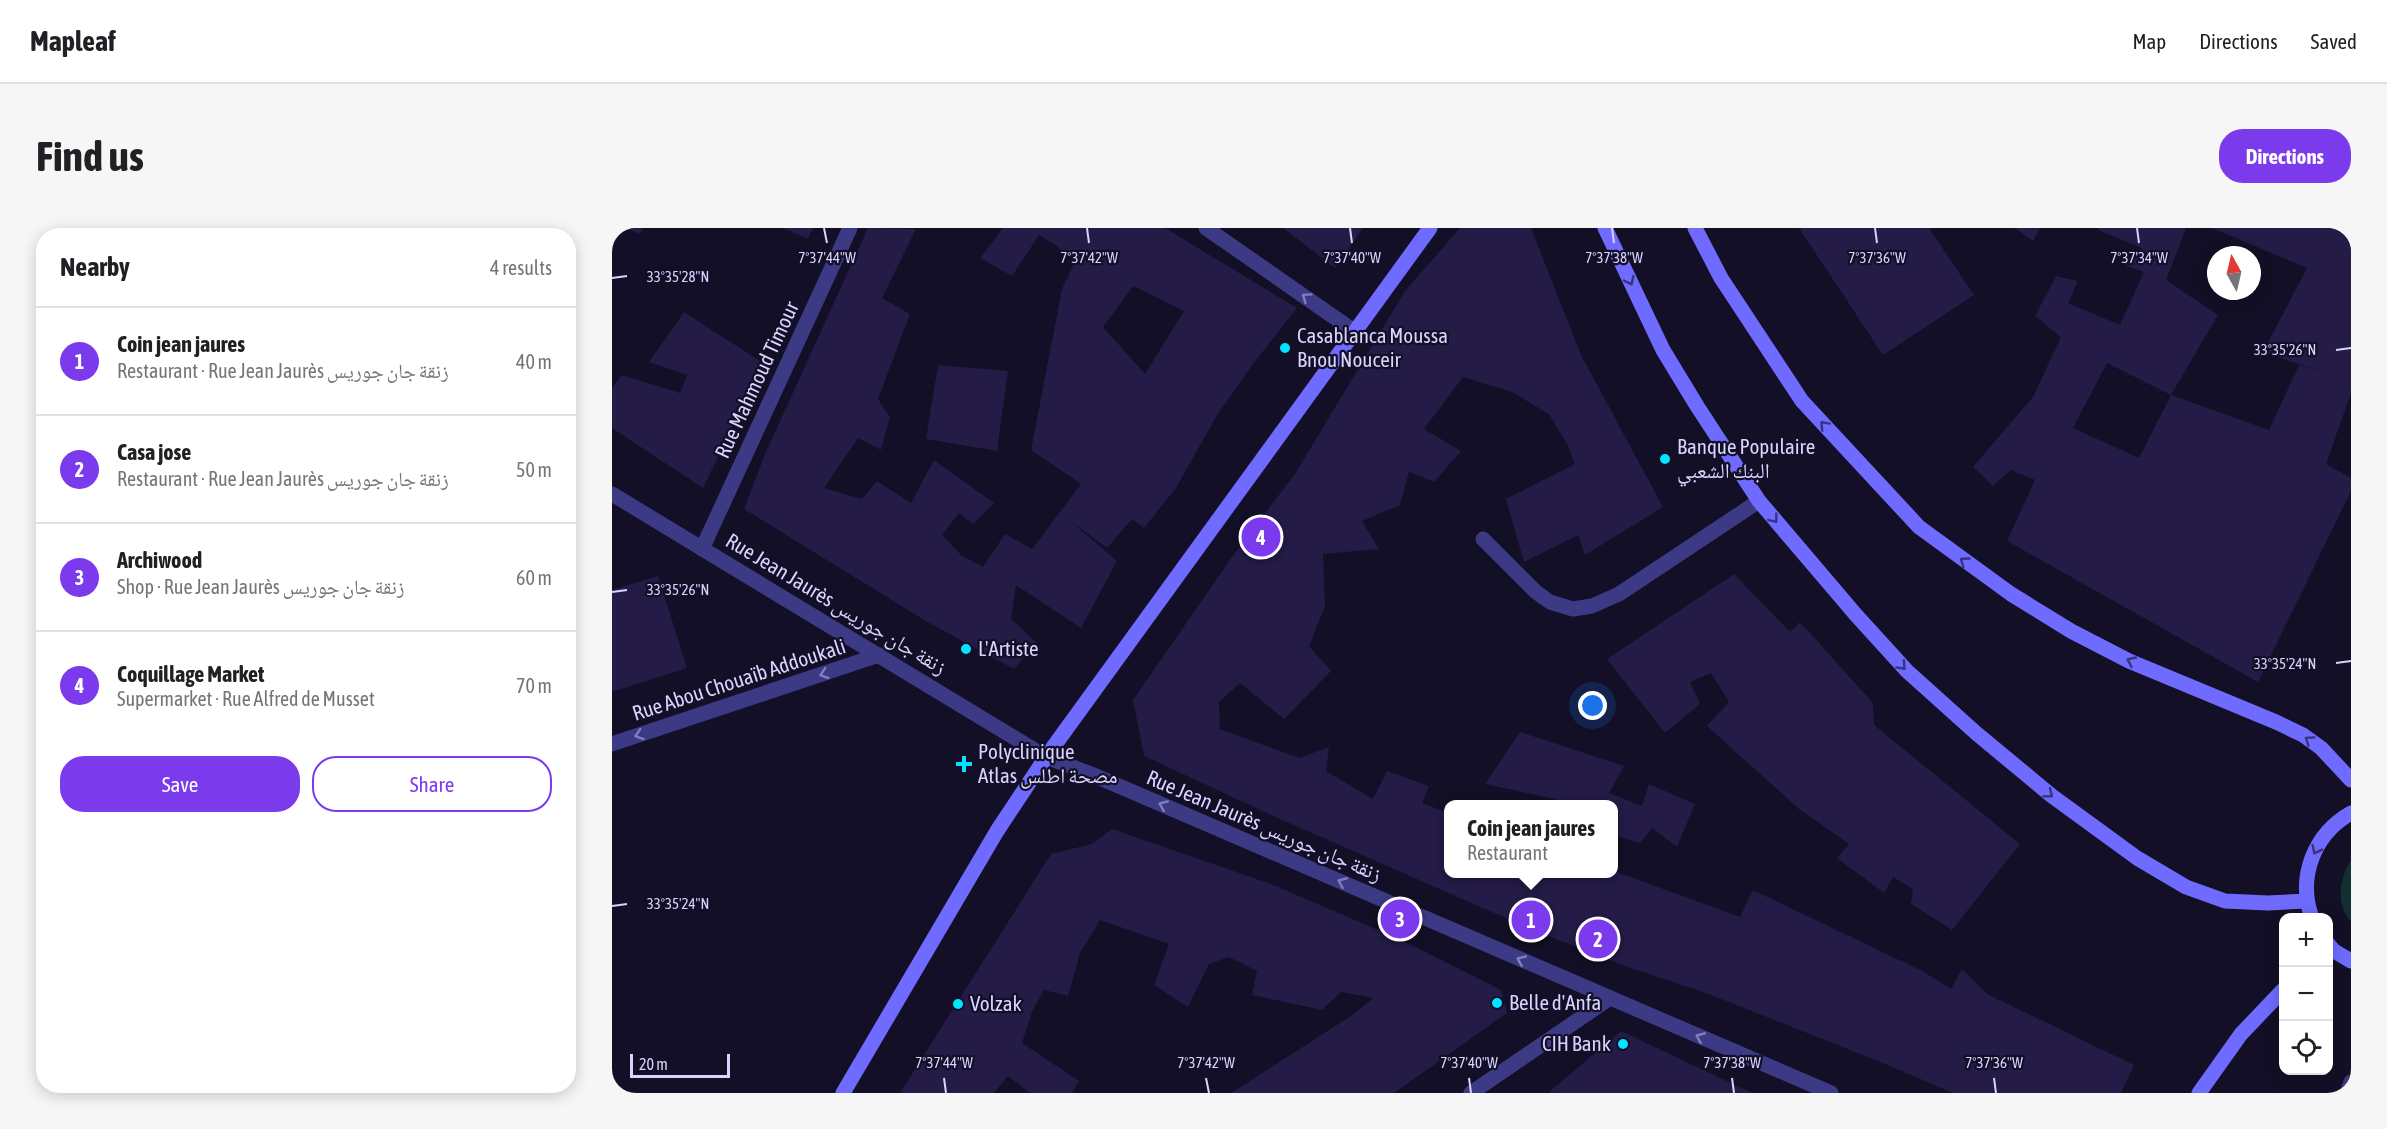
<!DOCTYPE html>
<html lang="en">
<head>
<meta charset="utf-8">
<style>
  :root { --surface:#fff; --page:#f6f6f6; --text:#202124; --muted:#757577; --line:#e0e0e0; --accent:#7c3aed }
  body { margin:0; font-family:"Asap Condensed","Noto Naskh Arabic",sans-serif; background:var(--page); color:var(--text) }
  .controls { position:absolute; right:18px; bottom:18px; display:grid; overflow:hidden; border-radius:12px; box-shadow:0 3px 15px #0003 }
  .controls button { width:54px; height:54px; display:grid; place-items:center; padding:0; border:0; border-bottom:2px solid var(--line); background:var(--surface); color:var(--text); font:30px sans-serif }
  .compass { position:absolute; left:1595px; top:18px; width:54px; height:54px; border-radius:50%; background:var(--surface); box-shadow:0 3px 15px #0003; rotate:352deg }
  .scale { position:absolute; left:18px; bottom:15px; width:100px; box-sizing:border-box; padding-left:6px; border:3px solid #d9d4ff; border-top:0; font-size:16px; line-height:21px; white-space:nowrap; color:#d9d4ff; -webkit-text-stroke:4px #130f26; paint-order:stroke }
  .you { position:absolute; left:981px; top:478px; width:21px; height:21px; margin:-15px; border:4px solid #fff; border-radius:50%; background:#1a73e8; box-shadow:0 0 0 9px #1a73e833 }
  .badge { display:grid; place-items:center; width:39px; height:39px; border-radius:50%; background:var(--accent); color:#fff; font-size:20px; font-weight:700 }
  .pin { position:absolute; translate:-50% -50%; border:3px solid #fff; box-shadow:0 2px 6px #0006 }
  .popup { position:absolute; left:832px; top:572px; width:174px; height:78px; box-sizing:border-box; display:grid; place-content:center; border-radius:12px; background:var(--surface); filter:drop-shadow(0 2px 4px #0005); font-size:20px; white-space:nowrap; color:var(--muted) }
  .popup b { font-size:22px; color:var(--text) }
  .popup::after { content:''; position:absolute; left:50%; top:100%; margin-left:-12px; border:12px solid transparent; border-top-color:var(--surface) }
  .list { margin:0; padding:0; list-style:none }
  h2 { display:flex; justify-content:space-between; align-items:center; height:78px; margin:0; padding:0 24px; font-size:26px }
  h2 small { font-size:20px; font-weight:400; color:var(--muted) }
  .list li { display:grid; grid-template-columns:39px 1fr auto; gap:18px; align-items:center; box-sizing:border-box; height:108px; padding:0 24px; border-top:2px solid var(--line) }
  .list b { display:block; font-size:22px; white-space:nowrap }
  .list p { margin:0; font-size:20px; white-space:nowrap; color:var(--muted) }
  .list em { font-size:20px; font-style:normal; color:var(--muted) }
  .actions { display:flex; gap:12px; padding:18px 24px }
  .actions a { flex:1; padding:14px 0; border:2px solid var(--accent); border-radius:24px; text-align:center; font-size:21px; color:var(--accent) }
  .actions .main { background:var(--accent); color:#fff }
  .icon { flex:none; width:33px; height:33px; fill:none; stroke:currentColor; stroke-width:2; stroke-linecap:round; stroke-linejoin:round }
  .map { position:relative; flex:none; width:1739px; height:865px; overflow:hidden; border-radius:24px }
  header { display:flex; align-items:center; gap:36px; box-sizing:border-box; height:84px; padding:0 30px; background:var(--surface); border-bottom:2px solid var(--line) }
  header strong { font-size:28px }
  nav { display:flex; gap:33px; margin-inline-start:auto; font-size:21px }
  .intro { display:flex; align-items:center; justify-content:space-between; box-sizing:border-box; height:144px; padding:0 36px }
  h1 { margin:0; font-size:42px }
  .button { padding:15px 27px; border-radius:24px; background:var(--accent); color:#fff; font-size:21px; font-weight:700 }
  main { display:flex; gap:36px; padding:0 36px }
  aside { flex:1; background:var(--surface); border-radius:24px; box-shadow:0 3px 15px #0003 }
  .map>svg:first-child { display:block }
  .green { fill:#12302f }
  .building { fill:#241b47; fill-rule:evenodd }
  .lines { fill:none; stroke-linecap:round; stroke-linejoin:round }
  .lane { stroke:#3d3a85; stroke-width:15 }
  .street { stroke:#3d3a85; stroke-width:15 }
  .secondary { stroke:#6f6bff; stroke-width:15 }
  .oneway { stroke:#38347d }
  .oneway2 { stroke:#837fbc }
  .ticks { fill:none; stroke:#d9d4ff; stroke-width:2 }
  .poi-dot { fill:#00e5ff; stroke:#130f26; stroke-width:2 }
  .labels { text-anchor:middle; stroke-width:4.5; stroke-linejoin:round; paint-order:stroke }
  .poi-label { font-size:21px; fill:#d9d4ff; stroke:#130f26; text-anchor:start }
  .street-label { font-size:21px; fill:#d9d4ff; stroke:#130f26 }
  .ticks-label { font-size:15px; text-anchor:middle; fill:#d9d4ff; stroke:#130f26; stroke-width:4.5; stroke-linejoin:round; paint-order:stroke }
</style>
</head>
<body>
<header>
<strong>Mapleaf</strong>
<nav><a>Map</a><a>Directions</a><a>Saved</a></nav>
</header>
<div class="intro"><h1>Find us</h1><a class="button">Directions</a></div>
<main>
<aside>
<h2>Nearby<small>4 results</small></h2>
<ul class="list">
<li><span class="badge">1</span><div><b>Coin jean jaures</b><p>Restaurant · Rue Jean Jaurès زنقة جان جوريس</p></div><em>40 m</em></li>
<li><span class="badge">2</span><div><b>Casa jose</b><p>Restaurant · Rue Jean Jaurès زنقة جان جوريس</p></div><em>50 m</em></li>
<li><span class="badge">3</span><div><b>Archiwood</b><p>Shop · Rue Jean Jaurès زنقة جان جوريس</p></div><em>60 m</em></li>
<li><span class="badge">4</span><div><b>Coquillage Market</b><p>Supermarket · Rue Alfred de Musset</p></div><em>70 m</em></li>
</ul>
<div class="actions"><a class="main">Save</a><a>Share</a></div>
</aside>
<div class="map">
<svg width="1739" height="865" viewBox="0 0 1739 865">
  <rect width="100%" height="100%" fill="#130f26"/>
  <path class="green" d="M1739,632V694C1723,674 1727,652 1739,632Z"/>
  <g class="building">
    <polygon points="14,0 31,0 28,6"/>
    <polygon points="171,0 201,0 196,11"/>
    <path d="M256,0L304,1L270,70L298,86L266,171L278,189L269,222L246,210L212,260L250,271L265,253L299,275L322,232L382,275L361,296L347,285L330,307L349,327L371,339L393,306L420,321L469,256L419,222L450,61L463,34L445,18L427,7L400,48L368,30L391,0H553L685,80L640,137L604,189L564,260L532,300L520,291L495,320L457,292L505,333L469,400L404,357L399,391L425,415L402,441L312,392L132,281L153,226ZM521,58L572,83L533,146L491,99Z"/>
    <polygon points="671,0 751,0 723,40"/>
    <polygon points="848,0 919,0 969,127 1051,279 973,327 966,307 912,334 894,271 963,236 955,216 937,186 900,164 851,149 812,201 849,223 822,254 797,244 788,277 750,293 767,321 711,326 713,378 697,418 719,443 672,491 628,455 607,474 608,501 687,530 717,519 714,543 761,571 775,543 817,558 810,575 836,585 836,646 1002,646 1002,643 1128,689 1141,662 1310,743 1339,761 1350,741 1375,766 1522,837 1509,865 1341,865 1271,835 1094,765 1016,739 921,702 657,586 532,528 521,472 627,319 683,246 793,63"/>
    <polygon points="1187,0 1317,0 1362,67 1271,127"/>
    <polygon points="1403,0 1428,0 1421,13"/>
    <polygon points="1487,0 1574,0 1554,52 1606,87 1559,167 1495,135 1461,200 1527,230 1559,167 1657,202 1687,137 1716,146 1651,124 1695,40 1600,0 1739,0 1739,165 1714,236 1739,250 1739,263 1646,454 1395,313 1423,252 1399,242 1381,258 1361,239 1421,169 1449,109 1423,88 1444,48 1466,53 1456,75 1508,97 1532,44 1514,38 1530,20 1486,2"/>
    <polygon points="72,84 151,135 91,260 0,200 0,160 10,147 68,165 75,147 37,134"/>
    <polygon points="326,137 396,143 385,223 314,211"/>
    <polygon points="1122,346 1178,404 1188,394 1261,475 1262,497 1408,616 1340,702 1299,676 1301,661 1281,649 1272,665 1225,630 1237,616 1187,581 1095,498 1117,474 1099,445 1078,454 1088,476 1053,505 995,431"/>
    <polygon points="46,348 75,440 0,464 0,362"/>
    <polygon points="908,504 1012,538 997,565 1030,578 1037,556 1083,576 1065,619 1040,600 1028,615 1002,607 1002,576 959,576 952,573 873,556"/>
    <polygon points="500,601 659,656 787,711 889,762 895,785 782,865 619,865 742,786 761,770 729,764 710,782 640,767 645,743 617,729 597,736 576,779 542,757 557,716 488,692 468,725 456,768 432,762 420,784 410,815 467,853 460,865 418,865 396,848 382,865 288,865 439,626 480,616"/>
    <polygon points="1009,803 1104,848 1140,865 936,865"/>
  </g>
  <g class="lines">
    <polyline class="lane" points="1735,865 1739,854"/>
    <g class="street">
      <polyline points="594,0 742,103"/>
      <polyline points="0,266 434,529 479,546 1219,865"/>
      <polyline points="871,311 924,364 938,374 961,381 980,378 1007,366 1147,273"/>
      <polyline points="90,321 238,0"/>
      <polyline points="0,516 267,427"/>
      <polyline points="859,865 998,770"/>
    </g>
    <g class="secondary">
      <polyline points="993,0 1051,122 1085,178 1147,273 1244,387 1295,443 1364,505 1440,568 1525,630 1574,659 1613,673 1656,675 1695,673"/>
      <polyline points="1083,0 1109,50 1190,173 1307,299 1399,366 1459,403 1517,433 1664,494 1691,507 1709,520 1739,552"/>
      <path d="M1700,690C1685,649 1702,606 1739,585"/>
      <polyline points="1716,716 1722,723 1739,733"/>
      <polyline points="231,865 385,603 434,529 818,0"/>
      <polyline points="1587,865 1629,806 1672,761"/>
    </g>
  </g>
  <defs><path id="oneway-chevron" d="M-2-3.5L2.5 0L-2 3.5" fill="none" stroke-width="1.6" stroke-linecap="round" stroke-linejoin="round" transform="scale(1.5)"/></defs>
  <g class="oneway">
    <use href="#oneway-chevron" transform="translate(1018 53) rotate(64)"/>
    <use href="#oneway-chevron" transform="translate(1212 197) rotate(-133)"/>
    <use href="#oneway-chevron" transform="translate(1162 291) rotate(52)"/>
    <use href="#oneway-chevron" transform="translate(1352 333) rotate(-144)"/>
    <use href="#oneway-chevron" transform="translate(1519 433) rotate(-155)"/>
    <use href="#oneway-chevron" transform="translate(1290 438) rotate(47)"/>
    <use href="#oneway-chevron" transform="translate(1697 512) rotate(-146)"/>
    <use href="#oneway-chevron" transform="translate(1437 566) rotate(39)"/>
    <use href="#oneway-chevron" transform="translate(1704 622) rotate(116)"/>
  </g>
  <g class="oneway2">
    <use href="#oneway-chevron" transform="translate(694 69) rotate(-145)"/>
    <use href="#oneway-chevron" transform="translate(212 446) rotate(162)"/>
    <use href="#oneway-chevron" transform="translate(27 507) rotate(162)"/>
    <use href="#oneway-chevron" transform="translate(551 577) rotate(-157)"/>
    <use href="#oneway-chevron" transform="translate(730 654) rotate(-157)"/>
    <use href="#oneway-chevron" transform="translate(909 732) rotate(-157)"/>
    <use href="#oneway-chevron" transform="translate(1088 809) rotate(-157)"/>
  </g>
  <path class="ticks" d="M212,0L215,15M475,0L477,15M738,0L740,15M1000,0L1002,15M1263,0L1265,15M1525,0L1527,15M0,50L15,48M1724,122L1739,120M0,364L15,362M1724,435L1739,433M0,678L15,676M332,850L334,865M594,850L597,865M857,850L859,865M1120,850L1122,865M1382,850L1384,865"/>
  <g class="poi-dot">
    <circle cx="673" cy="120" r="6"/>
    <circle cx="1053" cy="231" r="6"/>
    <circle cx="354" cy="421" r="6"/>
    <path d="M349 527h6v6h6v6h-6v6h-6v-6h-6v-6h6z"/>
    <circle cx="885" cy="775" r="6"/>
    <circle cx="346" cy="776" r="6"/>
    <circle cx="1011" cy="816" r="6"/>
  </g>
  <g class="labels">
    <g class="poi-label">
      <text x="685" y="115">Casablanca Moussa<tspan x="685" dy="24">Bnou Nouceir</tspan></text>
      <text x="1065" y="226">Banque Populaire<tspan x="1065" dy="24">البنك الشعبي</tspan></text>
      <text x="366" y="428">L'Artiste</text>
      <text x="366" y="531">Polyclinique<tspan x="366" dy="24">Atlas مصحة اطلس</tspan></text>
      <text x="897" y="782">Belle d'Anfa</text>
      <text x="358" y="783">Volzak</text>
      <text x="999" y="823" text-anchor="end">CIH Bank</text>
    </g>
    <g class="street-label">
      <text transform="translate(145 152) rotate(-65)" y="7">Rue Mahmoud Timour</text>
      <text transform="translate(224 376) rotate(31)" y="7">Rue Jean Jaurès زنقة جان جوريس</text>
      <text transform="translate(127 452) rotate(-18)" y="7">Rue Abou Chouaïb Addoukali</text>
      <text transform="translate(652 598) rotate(23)" y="7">Rue Jean Jaurès زنقة جان جوريس</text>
    </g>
  </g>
  <g class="ticks-label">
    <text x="215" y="35">7°37'44"W</text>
    <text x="477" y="35">7°37'42"W</text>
    <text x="740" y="35">7°37'40"W</text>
    <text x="1002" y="35">7°37'38"W</text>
    <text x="1265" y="35">7°37'36"W</text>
    <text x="1527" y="35">7°37'34"W</text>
    <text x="66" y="54">33°35'28"N</text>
    <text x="1673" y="127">33°35'26"N</text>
    <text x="66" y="367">33°35'26"N</text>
    <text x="1673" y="441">33°35'24"N</text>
    <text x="66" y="681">33°35'24"N</text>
    <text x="332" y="840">7°37'44"W</text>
    <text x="594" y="840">7°37'42"W</text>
    <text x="857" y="840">7°37'40"W</text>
    <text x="1120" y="840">7°37'38"W</text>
    <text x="1382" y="840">7°37'36"W</text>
  </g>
</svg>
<div class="controls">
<button>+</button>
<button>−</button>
<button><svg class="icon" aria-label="locate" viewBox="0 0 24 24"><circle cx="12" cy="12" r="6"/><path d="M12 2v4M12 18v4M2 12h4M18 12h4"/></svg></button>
</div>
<svg class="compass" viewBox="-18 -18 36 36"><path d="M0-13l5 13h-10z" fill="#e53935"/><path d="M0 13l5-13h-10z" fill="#757577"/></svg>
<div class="scale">20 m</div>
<div class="you"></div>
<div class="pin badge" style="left:919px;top:692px">1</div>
<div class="popup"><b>Coin jean jaures</b>Restaurant</div>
<div class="pin badge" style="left:986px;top:711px">2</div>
<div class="pin badge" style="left:788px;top:691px">3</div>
<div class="pin badge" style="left:649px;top:309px">4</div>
</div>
</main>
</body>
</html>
